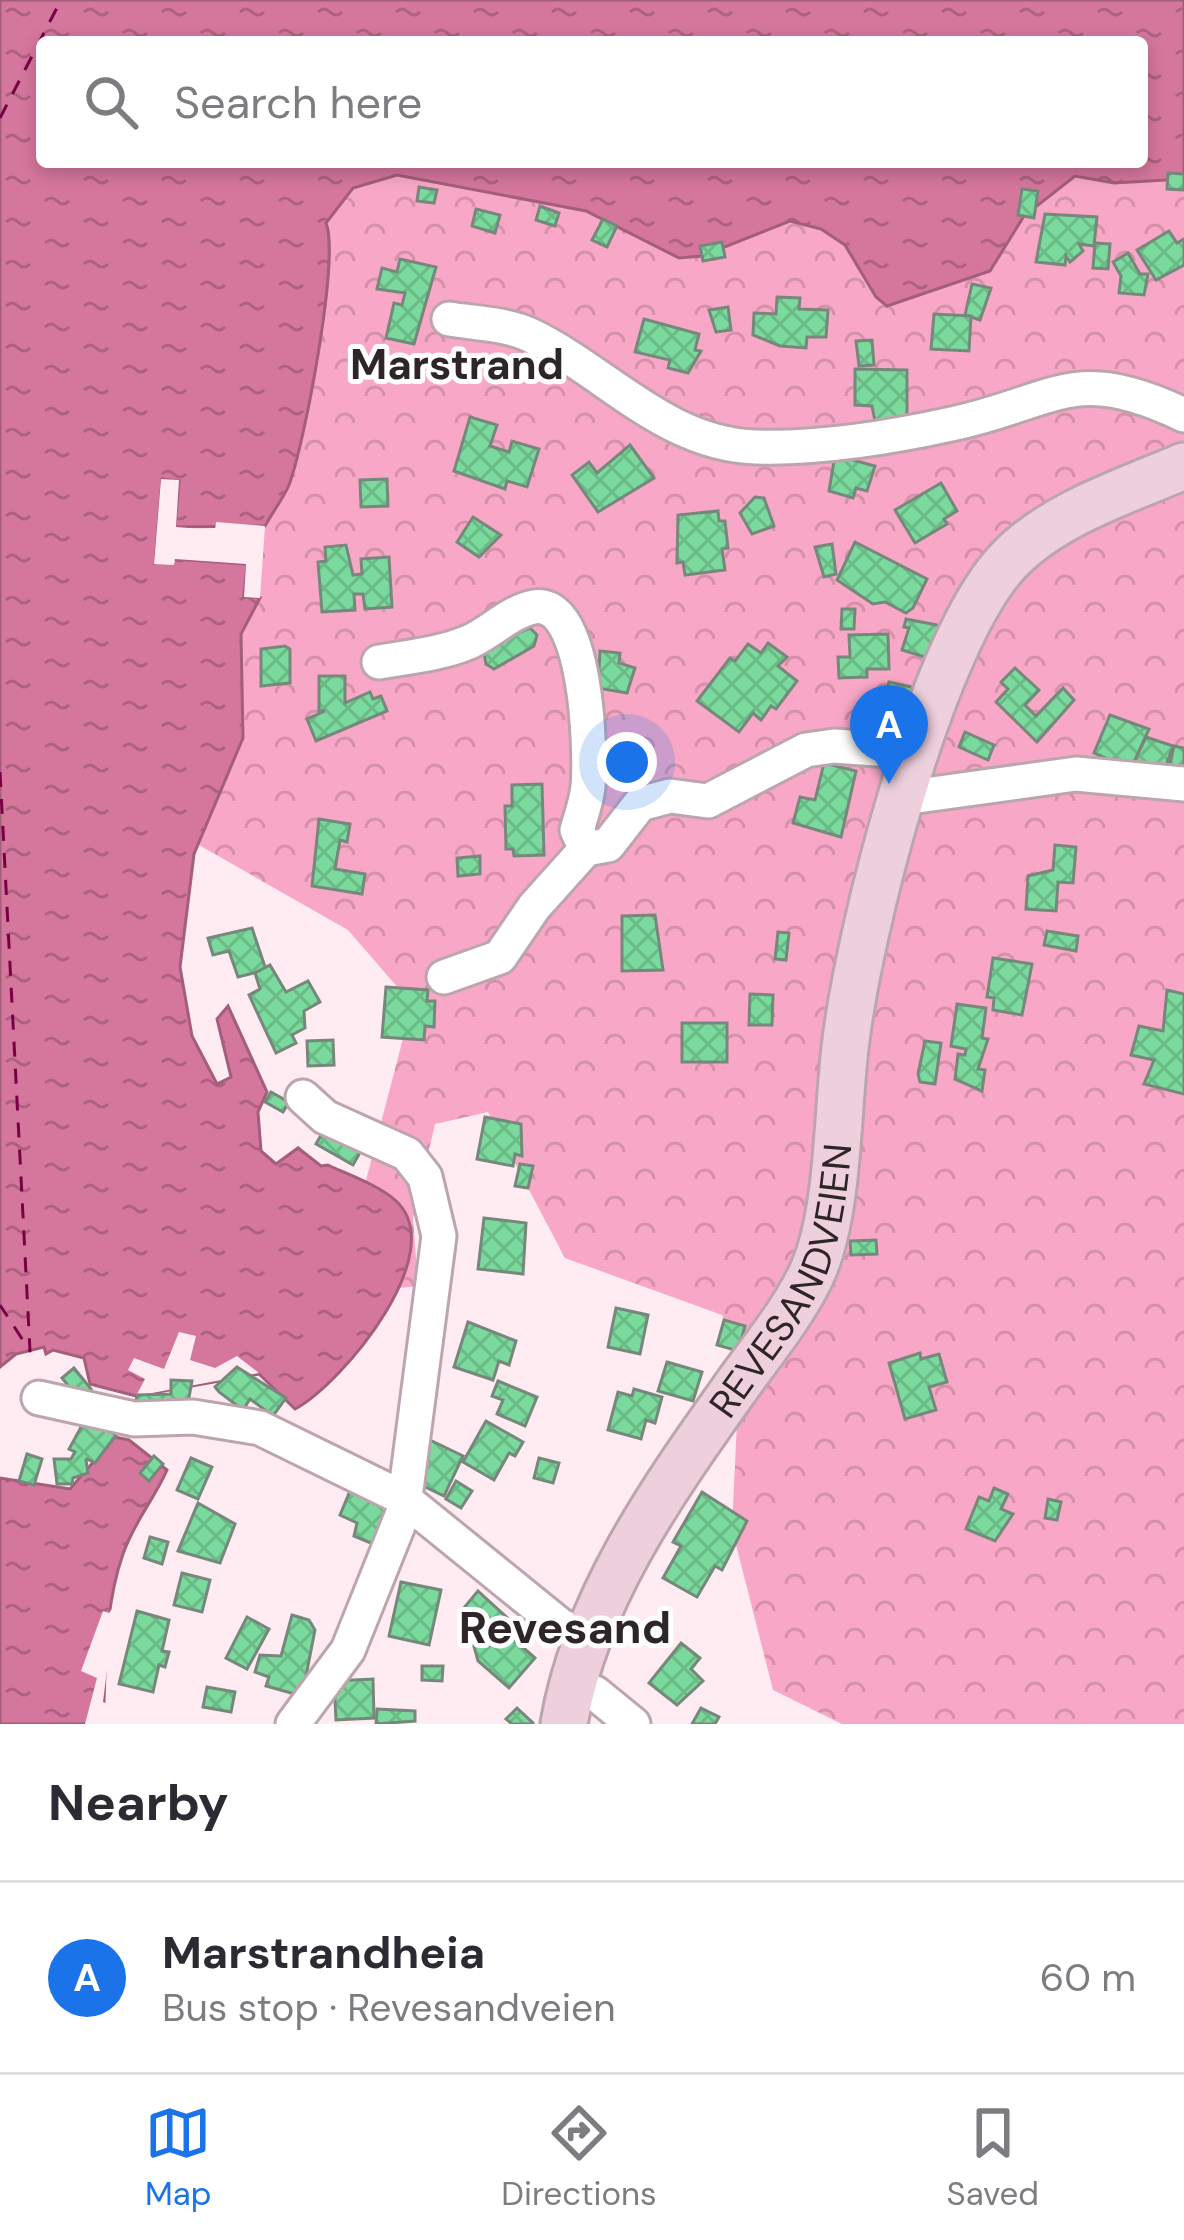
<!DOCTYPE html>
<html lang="en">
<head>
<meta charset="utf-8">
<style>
  :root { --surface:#fff; --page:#f7f7f7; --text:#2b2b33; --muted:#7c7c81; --line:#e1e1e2; --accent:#1a73e8 }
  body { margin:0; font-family:"DM Sans",sans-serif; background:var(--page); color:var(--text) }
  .you { position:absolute; left:627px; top:762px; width:42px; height:42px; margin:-30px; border:9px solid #fff; border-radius:50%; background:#1a73e8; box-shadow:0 0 0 18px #1a73e833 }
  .badge { display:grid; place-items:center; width:78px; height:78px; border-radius:50%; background:var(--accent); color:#fff; font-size:39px; font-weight:700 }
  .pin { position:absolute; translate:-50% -99px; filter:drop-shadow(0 3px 6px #0008) }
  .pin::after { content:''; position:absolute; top:63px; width:42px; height:36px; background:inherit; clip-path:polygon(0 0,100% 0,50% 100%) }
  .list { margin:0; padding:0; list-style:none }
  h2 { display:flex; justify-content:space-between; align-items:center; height:156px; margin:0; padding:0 48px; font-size:51px }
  h2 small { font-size:39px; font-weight:400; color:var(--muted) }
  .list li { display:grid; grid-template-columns:78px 1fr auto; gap:36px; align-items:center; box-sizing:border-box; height:192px; padding:0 48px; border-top:3px solid var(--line) }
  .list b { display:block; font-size:45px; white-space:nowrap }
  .list p { margin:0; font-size:39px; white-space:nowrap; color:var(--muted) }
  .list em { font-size:39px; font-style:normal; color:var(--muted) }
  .icon { flex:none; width:66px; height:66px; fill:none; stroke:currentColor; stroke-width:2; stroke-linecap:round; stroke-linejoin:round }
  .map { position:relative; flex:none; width:1184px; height:1724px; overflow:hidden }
  .search { position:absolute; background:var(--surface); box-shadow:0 6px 18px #0003; left:36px; right:36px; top:36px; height:132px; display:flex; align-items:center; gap:30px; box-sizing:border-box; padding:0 42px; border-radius:12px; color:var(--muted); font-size:45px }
  .sheet { height:348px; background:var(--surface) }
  nav { display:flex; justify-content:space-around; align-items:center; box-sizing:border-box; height:168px; border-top:3px solid var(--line); background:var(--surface); font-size:33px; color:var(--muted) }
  nav a { display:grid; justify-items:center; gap:6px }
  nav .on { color:var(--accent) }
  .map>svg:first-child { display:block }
  .forest { fill:url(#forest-crowns) }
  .water { fill:url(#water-ripples); stroke:#a35e7a; stroke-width:3; fill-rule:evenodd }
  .pier { fill:#ffebf2 }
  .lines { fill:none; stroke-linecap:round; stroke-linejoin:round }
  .ferry { stroke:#7a0046; stroke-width:3; stroke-dasharray:15 12; stroke-linecap:butt }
  .building { fill:url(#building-cross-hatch); stroke:#76887b; stroke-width:3 }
  .minor-casing { stroke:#bda5ad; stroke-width:39 }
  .secondary-casing { stroke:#bda5ad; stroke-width:51 }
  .minor { stroke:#fff; stroke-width:33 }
  .secondary { stroke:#edd0dc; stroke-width:45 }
  .labels { text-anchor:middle; stroke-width:10; stroke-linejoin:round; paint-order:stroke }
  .street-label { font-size:39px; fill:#2e2528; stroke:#fefefe }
  .neighbourhood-label { font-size:42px; font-weight:bold; fill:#2e2528; stroke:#fefefe }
  .quarter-label { font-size:45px; font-weight:bold; fill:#2e2528; stroke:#fefefe }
</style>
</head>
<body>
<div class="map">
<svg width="1184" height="1724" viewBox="0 0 1184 1724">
  <defs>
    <pattern id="forest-crowns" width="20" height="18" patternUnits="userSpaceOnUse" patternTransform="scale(3)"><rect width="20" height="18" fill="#f8a8c6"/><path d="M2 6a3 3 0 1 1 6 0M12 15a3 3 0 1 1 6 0" fill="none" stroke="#d590aa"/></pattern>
    <pattern id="water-ripples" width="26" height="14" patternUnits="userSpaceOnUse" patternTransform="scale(3)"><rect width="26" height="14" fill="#d5769d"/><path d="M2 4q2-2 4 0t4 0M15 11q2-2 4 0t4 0" fill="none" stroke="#ad6180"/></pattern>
    <pattern id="building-cross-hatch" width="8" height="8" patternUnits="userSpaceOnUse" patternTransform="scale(3)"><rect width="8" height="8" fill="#7ad99c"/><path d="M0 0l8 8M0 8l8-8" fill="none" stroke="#6aba86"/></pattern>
  </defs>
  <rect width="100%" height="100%" fill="#ffebf2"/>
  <path class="forest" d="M397,175L586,211L679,258L702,256L790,221L822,229L845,245L876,297L990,271L1024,216L1075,176L1114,183L1184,179V1724H842L773,1690L732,1529L740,1357L722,1315L565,1258L488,1112L435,1124L413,1218L418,1286L399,1288C414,1234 420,1213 365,1184L412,1004L348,930L199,845L243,738L241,634L260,598L265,526L289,485L321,333L328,266L326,223L353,188Z"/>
  <g class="water">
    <path d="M0,0H1184V179L1114,183L1075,176L1024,216L990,271L887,306L876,297L845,245L821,229L790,221L702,256L679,258L586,211L397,175L353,188L326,223C340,258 304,446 289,485C283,499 272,513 265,526L175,527L179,481L162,479L155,563L174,559L247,564L244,596L260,598L241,634L243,738L194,854L180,967L192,1036L217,1084L231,1077L217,1019L228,1006L267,1092L258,1112L261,1151L276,1164L298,1148L321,1166L328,1165C349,1175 378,1185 395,1200C453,1251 342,1384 295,1409L259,1374L136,1396L90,1384L84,1358L53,1350L46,1354L44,1347L16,1354L0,1367ZM42,42H1142V162H42Z"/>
    <path d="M115,1437L129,1440L167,1470C155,1498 135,1520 123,1554C104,1608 106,1667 103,1724H0V1478L70,1489Z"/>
  </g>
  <g class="pier">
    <polygon points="161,479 179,480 176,527 215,530 216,522 265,526 264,532 222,529 216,536 173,532 173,486 166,485 161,558 174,553 249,558 251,591 260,592 260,598 244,597 246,564 175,559 174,565 154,564"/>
    <polygon points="179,1332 196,1336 190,1360 215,1368 237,1356 259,1373 136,1396 145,1379 128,1370 134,1358 164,1369"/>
    <polygon points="115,1605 103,1702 110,1705 109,1724 85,1724 97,1678 81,1671 103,1611 109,1613"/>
  </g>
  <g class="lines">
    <g class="ferry">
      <polyline points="0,118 61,0"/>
      <polyline points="0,772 30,1351 0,1305"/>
    </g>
  </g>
  <g class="building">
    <polygon points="1168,173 1184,174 1184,190 1167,189"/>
    <polygon points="419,187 437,190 434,203 417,201"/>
    <polygon points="1022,189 1038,191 1034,218 1018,215"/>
    <polygon points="540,206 559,213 555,226 536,220"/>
    <polygon points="476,209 500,215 495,233 472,226"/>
    <polygon points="1045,214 1097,217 1094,246 1079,244 1083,251 1070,262 1066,256 1065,265 1036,262"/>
    <polygon points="603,219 617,226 607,247 592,240"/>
    <polygon points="1169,231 1177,243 1184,239 1184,265 1156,280 1137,250"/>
    <polygon points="722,242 725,257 703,261 700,246"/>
    <polygon points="1095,243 1110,244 1108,269 1093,268"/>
    <polygon points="1128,253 1140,274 1148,274 1144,295 1119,293 1121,276 1113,262"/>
    <polygon points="400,259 436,267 414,344 386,338 394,303 402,305 405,293 377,289 382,268 397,272"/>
    <polygon points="972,284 991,288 980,320 965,315"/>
    <polygon points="777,297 800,298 799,309 828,310 826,337 807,337 806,348 780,346 753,335 754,313 776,314"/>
    <polygon points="728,307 731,330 716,332 709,310"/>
    <polygon points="934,314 971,316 969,351 931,349"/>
    <polygon points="644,319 699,334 695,350 701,351 688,373 668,368 670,360 635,352"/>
    <polygon points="872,340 874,365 859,366 856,341"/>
    <polygon points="855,369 907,370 907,422 876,426 872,406 855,405"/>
    <polygon points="470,417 497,425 490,446 509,452 512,441 539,449 527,487 507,481 505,489 454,471"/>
    <polygon points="630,445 654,478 598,512 572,475 589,462 597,473"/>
    <polygon points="835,455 875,466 867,491 856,488 853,498 829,491"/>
    <polygon points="387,479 388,506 361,507 360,480"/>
    <polygon points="941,483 957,511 944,519 947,524 915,543 895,510"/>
    <polygon points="755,497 764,498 774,526 752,534 740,513"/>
    <polygon points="718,511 719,521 725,521 728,548 722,549 725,570 685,575 683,562 677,563 678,515"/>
    <polygon points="473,517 501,535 479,557 457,542"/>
    <polygon points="855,542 927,579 913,608 906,613 885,602 873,604 837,580"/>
    <polygon points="832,544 836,574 824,577 815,547"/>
    <polygon points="346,545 353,575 362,574 361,559 389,557 392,607 365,609 363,594 354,594 355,610 322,612 318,562 326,561 325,547"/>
    <polygon points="842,609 855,609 854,629 841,629"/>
    <polygon points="906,619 942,626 931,659 902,650 909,628 904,627"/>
    <polygon points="530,628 537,635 534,646 494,669 486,664 483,648"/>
    <polygon points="888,634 889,669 867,669 867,677 839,678 838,657 850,657 849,635"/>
    <polygon points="768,643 787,657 778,666 797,681 776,709 771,706 761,720 753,713 739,732 697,701 730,658 735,661 748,644 761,653"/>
    <polygon points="285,646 290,649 290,683 261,686 261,649"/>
    <polygon points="600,651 620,653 619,663 635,668 627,693 598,688"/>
    <polygon points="1015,668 1039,690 1025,705 1036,716 1063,688 1074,700 1037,742 996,702 1008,689 1001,682"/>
    <polygon points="319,676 345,676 345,703 370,692 373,699 381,696 387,711 316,741 307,719 325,711 319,711"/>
    <polygon points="889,682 916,688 909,718 882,711"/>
    <polygon points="1110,715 1149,729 1131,769 1106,764 1108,759 1094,753"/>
    <polygon points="965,732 994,745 988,760 959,747"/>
    <polygon points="1146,737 1173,746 1164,772 1134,762"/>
    <polygon points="1174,746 1184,748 1184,776 1168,773"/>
    <polygon points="824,763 856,771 841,837 793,823 800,797 815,800"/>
    <polygon points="542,784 544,855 514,856 513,849 506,849 505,806 512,806 512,785"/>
    <polygon points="319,819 350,824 347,842 340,840 335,869 365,874 362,894 312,886"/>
    <polygon points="1055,845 1076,847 1073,883 1058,882 1056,911 1026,909 1028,876 1053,870"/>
    <polygon points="480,856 480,874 458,876 457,858"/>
    <polygon points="655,915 663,970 622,971 622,916"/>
    <polygon points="252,928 266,970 238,977 229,951 213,955 208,938"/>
    <polygon points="1047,931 1078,936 1076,951 1044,945"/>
    <polygon points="778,932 789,933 786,960 775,959"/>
    <polygon points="993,958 1032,964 1022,1015 993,1010 994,998 987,997"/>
    <polygon points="270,965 286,992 308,981 320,1002 304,1011 305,1028 292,1035 296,1043 276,1053 249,995 260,989 255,973"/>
    <polygon points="386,987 428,990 427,1001 435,1001 434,1027 425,1026 424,1040 382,1037"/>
    <polygon points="1167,990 1184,994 1184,1094 1144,1084 1154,1060 1131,1055 1139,1026 1163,1031"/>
    <polygon points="750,994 773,995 772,1025 749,1025"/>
    <polygon points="957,1004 986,1008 982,1038 988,1039 978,1069 985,1070 982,1091 955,1079 958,1054 965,1055 966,1049 951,1046"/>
    <rect x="682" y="1023" width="45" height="39"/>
    <polygon points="333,1040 334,1065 308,1066 307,1041"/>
    <polygon points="925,1041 941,1043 935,1084 920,1082 918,1074"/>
    <polygon points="271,1092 289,1102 283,1112 265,1102"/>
    <polygon points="485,1117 521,1124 522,1156 515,1154 513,1166 477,1159"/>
    <polygon points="325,1128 362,1149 353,1165 316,1144"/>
    <polygon points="520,1164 533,1166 528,1188 515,1186"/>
    <polygon points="484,1218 526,1223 523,1274 478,1269"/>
    <polygon points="876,1240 877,1254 851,1255 850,1241"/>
    <polygon points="616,1308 648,1315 640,1354 608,1347"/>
    <polygon points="724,1320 745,1326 738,1351 717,1345"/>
    <polygon points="468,1322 516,1341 509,1365 499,1361 493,1380 454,1367"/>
    <polygon points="920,1353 921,1359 939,1354 947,1382 929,1387 936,1410 905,1419 889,1363"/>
    <polygon points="667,1362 702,1372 693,1401 658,1391"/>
    <polygon points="237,1367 286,1398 273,1416 250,1399 243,1410 219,1392 215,1387"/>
    <polygon points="74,1368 91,1389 79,1399 62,1378"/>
    <polygon points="171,1380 192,1381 187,1408 135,1402 138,1395 171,1394"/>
    <polygon points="498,1381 537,1397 525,1426 497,1414 503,1400 492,1396"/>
    <polygon points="634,1389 662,1397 655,1423 646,1420 641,1439 608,1430 618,1392 632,1396"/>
    <polygon points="86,1418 116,1435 95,1463 87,1459 86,1460 88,1473 73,1478 72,1484 57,1484 54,1459 71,1459 75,1452 69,1449"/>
    <polygon points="486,1421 523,1442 515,1456 509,1453 494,1480 463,1462"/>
    <polygon points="430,1440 463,1456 444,1496 411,1480"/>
    <polygon points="27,1454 42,1459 34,1485 19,1481"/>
    <polygon points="154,1456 163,1464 149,1481 140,1473"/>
    <polygon points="191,1458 212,1467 198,1499 177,1490"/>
    <polygon points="539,1458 559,1463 553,1483 534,1478"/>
    <polygon points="456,1481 472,1491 461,1508 446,1499"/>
    <polygon points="994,1488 1008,1494 1001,1509 1013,1514 995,1541 966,1529 979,1497 989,1501"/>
    <polygon points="350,1491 402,1509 383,1548 354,1536 357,1523 340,1515"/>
    <polygon points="702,1492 747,1521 722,1570 715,1566 697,1597 663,1578 681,1546 673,1542"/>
    <polygon points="1048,1499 1061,1502 1057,1520 1045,1518"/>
    <polygon points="198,1503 235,1524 220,1563 178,1551"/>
    <polygon points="150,1537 168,1542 162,1564 144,1558"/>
    <polygon points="182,1573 210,1580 202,1612 174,1605"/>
    <polygon points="401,1582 441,1590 429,1645 389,1636"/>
    <polygon points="478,1591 515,1625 496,1646 510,1636 535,1658 509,1688 478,1661 472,1639 477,1634 468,1626 474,1619 463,1609"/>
    <polygon points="137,1611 169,1620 162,1651 169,1652 165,1667 159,1665 153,1692 119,1684"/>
    <polygon points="292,1615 309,1620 315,1630 302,1696 266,1686 269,1677 255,1672 260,1655 281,1656"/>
    <polygon points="247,1617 269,1629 247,1669 226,1658"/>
    <polygon points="681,1643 700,1658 691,1669 703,1681 677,1705 649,1683"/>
    <polygon points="422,1666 443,1666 442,1681 422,1680"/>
    <polygon points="373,1679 374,1718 336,1720 334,1681"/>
    <polygon points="207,1687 235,1692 231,1712 203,1707"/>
    <polygon points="517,1708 533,1723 533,1724 512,1724 506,1719"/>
    <polygon points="701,1708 719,1717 715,1724 692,1724"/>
    <polygon points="377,1709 415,1711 415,1721 376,1724"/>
  </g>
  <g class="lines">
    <defs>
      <g id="minor">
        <path d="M449,319C474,323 507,324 530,335C607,372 665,444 756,447C821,449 893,437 956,423C1058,400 1074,363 1184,415"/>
        <path d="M379,662C408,657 441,654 469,642C490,633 511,611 534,607C587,597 591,752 588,786C587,800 581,816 577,830L586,849L608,845L640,804L670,796L708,801L806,750L834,746L919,752"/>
        <polyline points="903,798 1076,774 1184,784"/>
        <polyline points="444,977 500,957 534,907 586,849"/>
        <polyline points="39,1398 134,1419 193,1417 260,1428 403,1498 561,1626 586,1636"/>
        <polyline points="571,1687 595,1693 633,1724"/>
        <polyline points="293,1724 348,1650 403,1513 439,1236 425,1177 407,1154 325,1117 303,1097"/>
      </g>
      <g id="secondary">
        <path id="s1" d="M564,1724C585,1601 660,1494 731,1394C758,1355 792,1316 812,1273C839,1213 837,1115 845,1048C858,934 931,641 1009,560C1053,514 1125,491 1184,466"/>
      </g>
    </defs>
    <use href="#minor" class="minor-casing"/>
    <use href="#secondary" class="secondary-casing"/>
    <use href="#minor" class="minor"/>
    <use href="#secondary" class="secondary"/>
  </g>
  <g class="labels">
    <g class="street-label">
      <text dy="14" stroke="none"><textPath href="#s1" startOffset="501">REVESANDVEIEN</textPath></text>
    </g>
    <g class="neighbourhood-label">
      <text x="457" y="379">Marstrand</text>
    </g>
    <g class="quarter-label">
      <text x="565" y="1643">Revesand</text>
    </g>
  </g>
</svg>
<div class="you"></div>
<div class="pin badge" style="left:889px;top:784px">A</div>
<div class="search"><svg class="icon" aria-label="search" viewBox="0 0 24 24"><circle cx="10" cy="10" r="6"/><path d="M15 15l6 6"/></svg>Search here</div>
</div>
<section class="sheet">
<h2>Nearby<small></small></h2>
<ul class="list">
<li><span class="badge">A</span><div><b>Marstrandheia</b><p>Bus stop · Revesandveien</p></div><em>60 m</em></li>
</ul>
</section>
<nav>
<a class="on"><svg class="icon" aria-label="map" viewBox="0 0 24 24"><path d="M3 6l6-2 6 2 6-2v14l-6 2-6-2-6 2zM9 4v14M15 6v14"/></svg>Map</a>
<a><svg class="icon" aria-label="directions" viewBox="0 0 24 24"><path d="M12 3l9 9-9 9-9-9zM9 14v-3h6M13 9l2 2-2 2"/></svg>Directions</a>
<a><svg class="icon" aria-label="saved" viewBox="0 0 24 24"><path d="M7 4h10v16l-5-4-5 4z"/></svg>Saved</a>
</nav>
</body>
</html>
